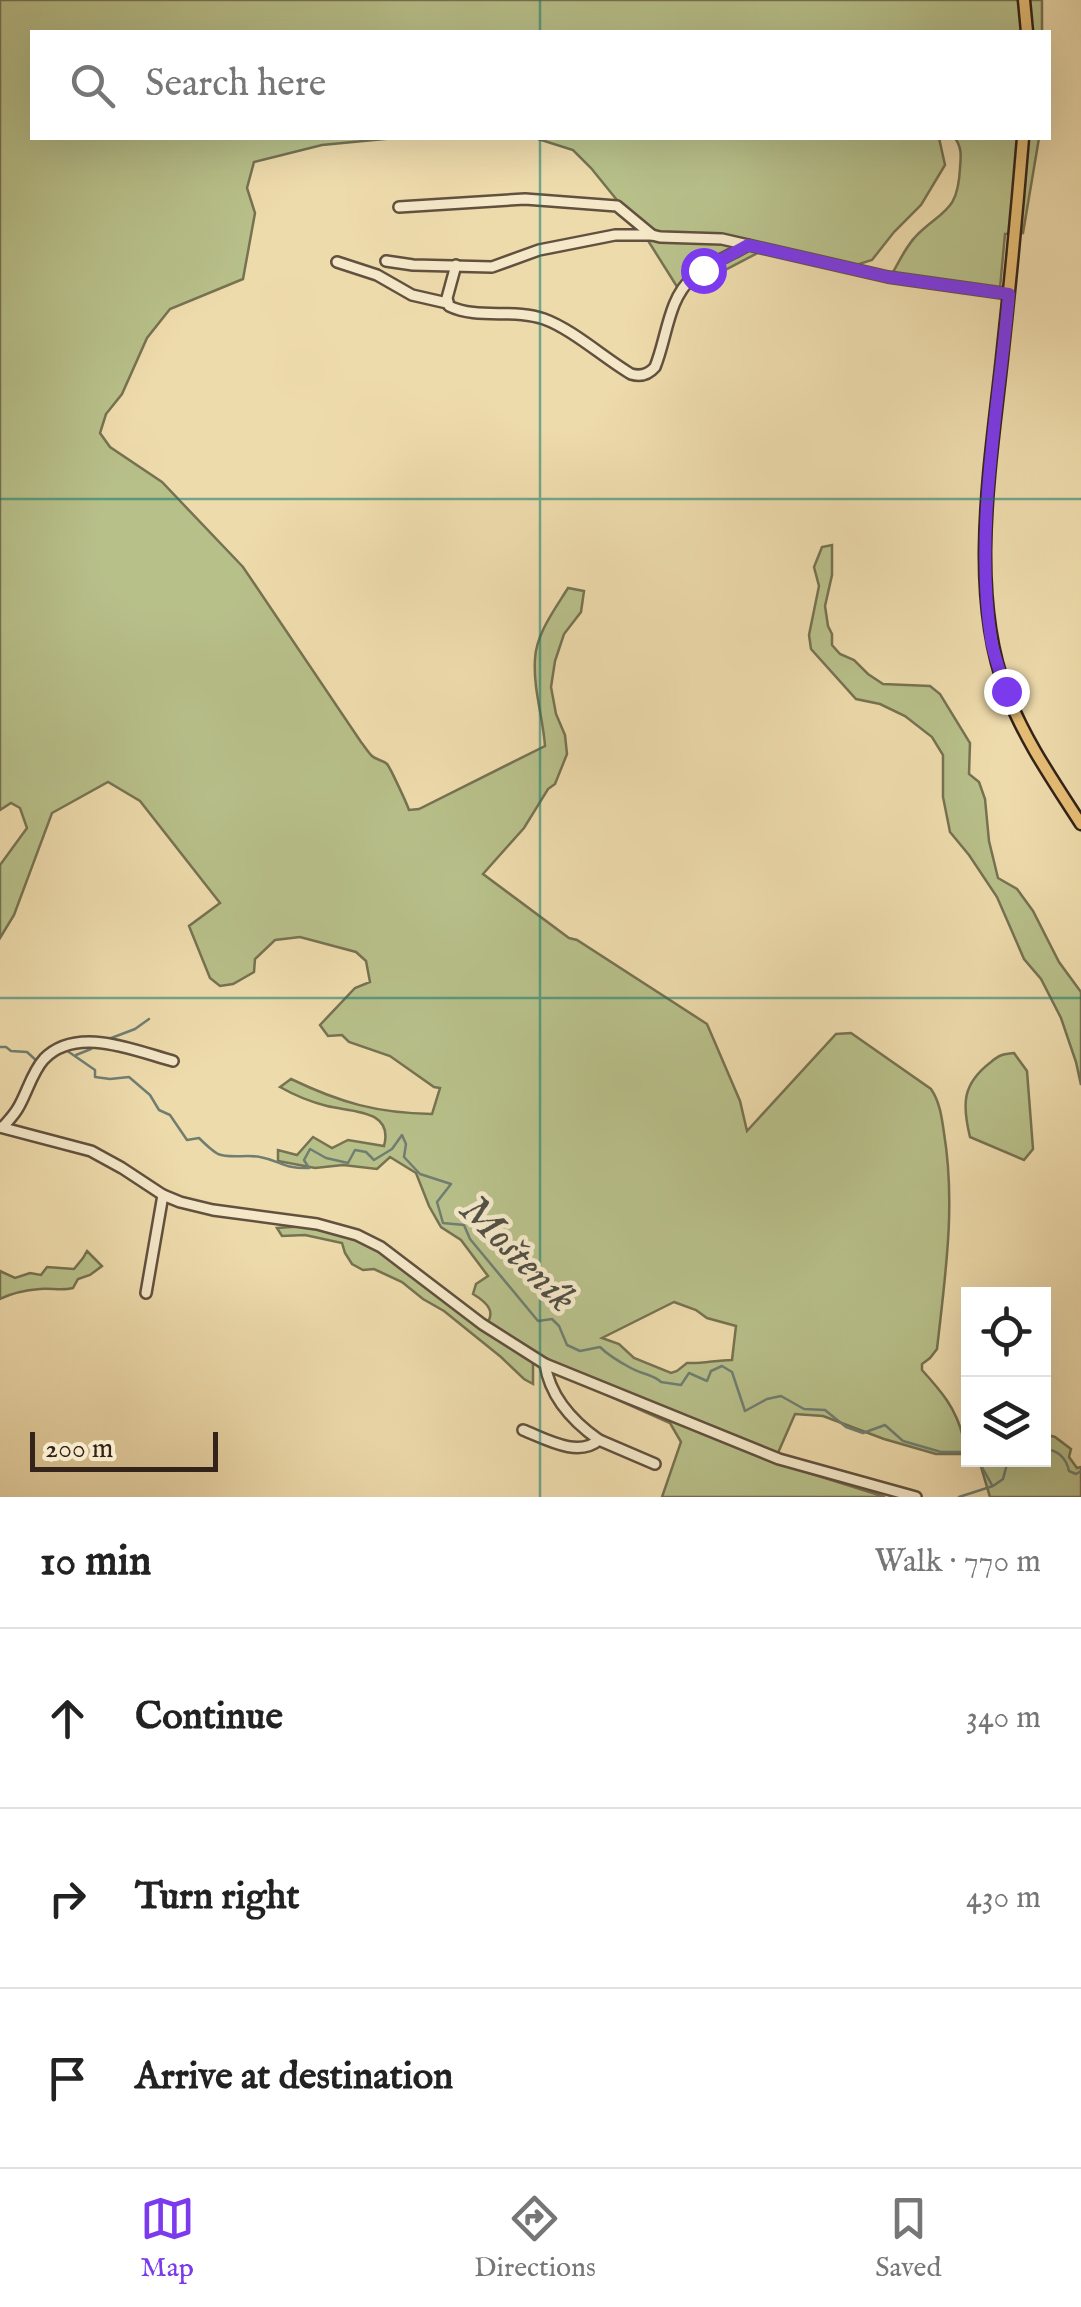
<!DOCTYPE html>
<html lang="en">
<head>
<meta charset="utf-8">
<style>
  :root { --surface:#fff; --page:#f6f6f6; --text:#222; --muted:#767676; --line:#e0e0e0; --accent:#7c3aed }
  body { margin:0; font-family:"IM FELL English",serif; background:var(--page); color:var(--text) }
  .controls { position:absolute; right:30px; bottom:30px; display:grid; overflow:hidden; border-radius:0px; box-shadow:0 10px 40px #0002 }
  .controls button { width:90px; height:90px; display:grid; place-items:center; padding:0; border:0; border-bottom:2px solid var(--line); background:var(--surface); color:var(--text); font:50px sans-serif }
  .scale { position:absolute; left:30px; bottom:25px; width:188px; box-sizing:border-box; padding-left:10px; border:5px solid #33231a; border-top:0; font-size:28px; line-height:35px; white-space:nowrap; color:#33231a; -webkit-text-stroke:8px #f4e8c9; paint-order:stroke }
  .stop { position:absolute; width:30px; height:30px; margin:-22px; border:8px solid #7c3aed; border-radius:50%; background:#fff }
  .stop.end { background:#7c3aed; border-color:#fff; box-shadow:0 2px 10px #0008 }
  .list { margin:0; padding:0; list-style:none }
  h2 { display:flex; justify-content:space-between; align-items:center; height:130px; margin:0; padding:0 40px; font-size:42px }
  h2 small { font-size:32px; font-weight:400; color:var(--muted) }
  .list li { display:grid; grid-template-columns:65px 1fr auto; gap:30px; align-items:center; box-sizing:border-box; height:180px; padding:0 40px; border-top:2px solid var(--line) }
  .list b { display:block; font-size:38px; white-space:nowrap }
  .list em { font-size:32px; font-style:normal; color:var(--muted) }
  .icon { flex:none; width:55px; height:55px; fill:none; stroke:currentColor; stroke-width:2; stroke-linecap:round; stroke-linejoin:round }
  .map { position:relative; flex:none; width:1081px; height:1497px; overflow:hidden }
  .search { position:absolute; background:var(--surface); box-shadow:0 10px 40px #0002; left:30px; right:30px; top:30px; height:110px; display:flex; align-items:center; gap:25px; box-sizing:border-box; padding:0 35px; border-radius:0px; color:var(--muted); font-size:38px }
  .sheet { height:670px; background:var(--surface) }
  nav { display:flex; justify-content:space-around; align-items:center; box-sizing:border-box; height:140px; border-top:2px solid var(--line); background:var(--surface); font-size:28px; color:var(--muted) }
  nav a { display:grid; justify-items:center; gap:5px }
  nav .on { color:var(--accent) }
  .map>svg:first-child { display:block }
  .green { fill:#b8c08a; stroke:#767252; stroke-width:2.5; fill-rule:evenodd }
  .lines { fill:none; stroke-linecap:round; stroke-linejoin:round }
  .stream { stroke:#707e72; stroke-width:2.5 }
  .minor-casing { stroke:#62513e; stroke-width:14 }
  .major-casing { stroke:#33231a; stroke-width:15 }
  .minor { stroke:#f4e8c9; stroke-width:9 }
  .major { stroke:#e7be76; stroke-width:10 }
  .route { stroke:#7c3aed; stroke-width:12 }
  .grid { fill:none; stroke:#0f766e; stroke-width:2.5; stroke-opacity:0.55 }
  .labels { text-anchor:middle; stroke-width:9; stroke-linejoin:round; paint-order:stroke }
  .water-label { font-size:42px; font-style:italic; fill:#525146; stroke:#f4e8c9 }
</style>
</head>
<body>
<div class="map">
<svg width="1081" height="1497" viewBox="0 0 1081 1497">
  <rect width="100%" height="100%" fill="#eedbac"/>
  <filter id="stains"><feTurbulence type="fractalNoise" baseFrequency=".002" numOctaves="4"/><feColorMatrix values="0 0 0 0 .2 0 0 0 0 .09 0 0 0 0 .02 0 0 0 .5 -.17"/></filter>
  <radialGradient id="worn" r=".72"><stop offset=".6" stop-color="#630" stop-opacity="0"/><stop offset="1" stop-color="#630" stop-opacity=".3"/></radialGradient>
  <g class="green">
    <path d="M0,0H1042V32H32V138H395L322,145L254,162L247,188L255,213L243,279L170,309L147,338L122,394L106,414L100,433L110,447L162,482L243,567L361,742C365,747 368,752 372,756C376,760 383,760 387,764C390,767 407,804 409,810L419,809L545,746C543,717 533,689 535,659C536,634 555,609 568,588L584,591L581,612L564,634L555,661L551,687L556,714L565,735L567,754L555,784L548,789L524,828L483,874L569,938L577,940L707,1024L740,1101L747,1131L836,1034L851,1033L931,1089C940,1102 942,1119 944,1133C956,1206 945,1277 937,1349L930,1358L922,1364V1370C941,1391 956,1408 963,1437L968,1440V1454H936L884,1439L823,1416L795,1414L774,1462L885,1497H662L681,1442L670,1423L533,1362V1384L524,1379L501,1357L444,1311L423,1299L402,1282L374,1269L363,1270L352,1264L345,1253L342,1243L305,1235L282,1236L277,1228C296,1226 313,1225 332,1229C381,1242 441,1297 483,1328C498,1313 488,1303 473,1294L476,1284L488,1276L461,1240L441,1227L429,1206L416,1173L390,1157L377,1169L343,1165L315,1168L278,1161V1150L297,1155L313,1137L332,1148L348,1140L384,1146C394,1109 351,1112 327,1106C311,1102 294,1095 280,1087L291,1079C341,1103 377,1113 432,1114L440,1088L434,1087L390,1056L349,1042L342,1035L328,1036L320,1025L355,988L370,982L366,961L356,952L300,937L275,940L255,959L254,972L233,984L220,986L210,978L189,926L220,903L140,801L108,782L52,813L14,915L0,938V865L27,828L20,808L11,803L0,810ZM674,1302L696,1310L707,1318L736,1326L732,1360C716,1360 703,1364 687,1363L677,1371L671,1373L634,1358L619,1344L602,1338Z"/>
    <polygon points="535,138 939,138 945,165 921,205 894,232 872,260 853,266 771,246 681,293 642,231 591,168 573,150"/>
    <path d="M955,138H1039L1023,233L1005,234L1000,288L892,274C900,260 907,244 919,233C945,209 958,210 960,168C961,156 962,148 955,138Z"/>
    <polygon points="832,545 832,575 825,606 828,626 832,634 832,645 840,654 854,660 868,674 883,684 930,686 940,694 970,743 969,774 979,782 985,799 989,841 998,878 1017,889 1033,911 1059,962 1081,992 1081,1085 1076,1062 1061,1018 1041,979 1024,959 997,897 969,855 950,832 943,797 943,755 932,737 905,716 880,704 856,699 811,649 809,635 819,586 814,567 822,547"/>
    <path d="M1014,1053L1027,1071L1033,1149L1024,1160L970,1137C962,1104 962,1084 991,1062C999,1055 1003,1054 1014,1053Z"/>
    <path d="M87,1251L102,1266L90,1275L78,1279L73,1288C62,1291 52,1288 40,1289C27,1290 12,1293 0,1299V1271L15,1278L30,1273L41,1275L47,1267L74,1269L83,1258Z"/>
    <polygon points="1044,1434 1055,1437 1071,1449 1069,1457 1077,1468 1081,1467 1081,1497 990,1497 979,1460 1044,1460"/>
  </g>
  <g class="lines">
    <g class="stream">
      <polyline points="106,1040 135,1029 149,1019"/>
      <polyline points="0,1047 6,1047 11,1051 27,1052 38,1062"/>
      <path d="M66,1050L95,1070V1077L110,1079L129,1077L150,1095L159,1110L170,1115L187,1140L199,1138C205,1144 211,1150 218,1154C230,1159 247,1154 260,1157C282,1161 283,1169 309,1168L304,1160L310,1149L326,1158L348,1163L355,1150L366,1152L374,1160L392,1149L402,1135L406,1144L404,1157L420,1174L451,1184L437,1202L443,1223L464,1225L470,1239L538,1321L552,1319L559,1326L567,1345L580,1351L600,1347C609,1356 618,1361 629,1367C640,1374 653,1374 661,1382L681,1385L689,1373L707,1381L711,1371L722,1366L732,1372L745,1411L767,1399L781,1396L804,1409L825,1410L846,1427L863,1433L885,1425L903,1441L941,1452H968"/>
      <polyline points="76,1055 91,1049 95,1044"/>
      <path d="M1044,1449C1058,1450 1066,1457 1069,1471L1076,1474L1081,1471"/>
      <polyline points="978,1460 992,1485"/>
      <polyline points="959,1497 993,1486 1003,1479 1007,1464 1010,1460"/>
    </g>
    <defs>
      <g id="minor">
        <polyline points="399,207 525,199 617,206 652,235"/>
        <polyline points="386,261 413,265 492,267 539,250 615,235 652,235 660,237 722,239 888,277 1009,294"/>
        <polyline points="337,262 377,275 412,295 447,303"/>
        <path d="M456,265L447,298L449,306C478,320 513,308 544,319C572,329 604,358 631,374C641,377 649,374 655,367C667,338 668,299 692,278C708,263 730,256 748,245"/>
        <polyline points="0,1127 91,1151 122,1168 163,1195 180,1202 213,1210 317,1224 357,1235 381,1247 482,1324 545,1364 779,1459 916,1497"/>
        <path d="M3,1127C8,1121 14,1115 18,1108C27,1093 32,1072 44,1059C77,1025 135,1051 173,1061"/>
        <polyline points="146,1293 163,1195"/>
        <path d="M523,1430C546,1439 578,1458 599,1440C572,1421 550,1397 545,1364"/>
        <polyline points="599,1440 655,1464"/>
      </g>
      <g id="major">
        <polyline points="1024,0 1027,32"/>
        <path d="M1023,138C1017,211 1010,285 1002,358C991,461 968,592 1006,691C1024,739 1054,782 1081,824"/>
      </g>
    </defs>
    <use href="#minor" class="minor-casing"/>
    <use href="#major" class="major-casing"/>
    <use href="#minor" class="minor"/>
    <use href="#major" class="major"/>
  </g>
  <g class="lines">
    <path class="route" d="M703,270L748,245L888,277L1009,294C999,406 974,528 991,639C994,657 1001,674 1006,691"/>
  </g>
  <path class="grid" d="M540,0V32M540,138V1497M0,499H1081M0,998H1081"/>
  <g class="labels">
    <g class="water-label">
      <text transform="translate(520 1252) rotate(45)" y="15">Mošteník</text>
    </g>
  </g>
  <rect width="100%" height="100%" filter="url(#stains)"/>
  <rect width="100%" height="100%" fill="url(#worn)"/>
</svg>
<div class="controls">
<button><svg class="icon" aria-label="locate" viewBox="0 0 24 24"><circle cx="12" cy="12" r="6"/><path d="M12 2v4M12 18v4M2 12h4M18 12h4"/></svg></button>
<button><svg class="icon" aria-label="layers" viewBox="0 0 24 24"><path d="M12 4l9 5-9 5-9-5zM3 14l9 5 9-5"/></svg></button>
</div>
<div class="scale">200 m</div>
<div class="stop" style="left:703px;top:270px"></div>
<div class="stop end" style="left:1006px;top:691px"></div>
<div class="search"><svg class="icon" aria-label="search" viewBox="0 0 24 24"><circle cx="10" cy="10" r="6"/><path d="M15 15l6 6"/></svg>Search here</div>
</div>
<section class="sheet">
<h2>10 min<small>Walk · 770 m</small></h2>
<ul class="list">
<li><svg class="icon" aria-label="ahead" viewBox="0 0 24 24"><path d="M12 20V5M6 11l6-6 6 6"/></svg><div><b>Continue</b></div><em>340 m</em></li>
<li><svg class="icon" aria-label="right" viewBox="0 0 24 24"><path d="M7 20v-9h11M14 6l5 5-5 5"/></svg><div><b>Turn right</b></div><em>430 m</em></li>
<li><svg class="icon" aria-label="arrive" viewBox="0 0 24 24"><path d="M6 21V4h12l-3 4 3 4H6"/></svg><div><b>Arrive at destination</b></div></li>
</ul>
</section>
<nav>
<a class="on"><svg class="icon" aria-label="map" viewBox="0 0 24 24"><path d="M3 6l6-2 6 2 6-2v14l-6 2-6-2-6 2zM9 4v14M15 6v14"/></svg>Map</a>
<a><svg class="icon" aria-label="directions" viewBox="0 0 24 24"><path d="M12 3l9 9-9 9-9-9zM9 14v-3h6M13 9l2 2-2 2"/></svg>Directions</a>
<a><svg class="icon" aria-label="saved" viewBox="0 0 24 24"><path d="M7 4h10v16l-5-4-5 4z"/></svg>Saved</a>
</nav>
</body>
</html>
